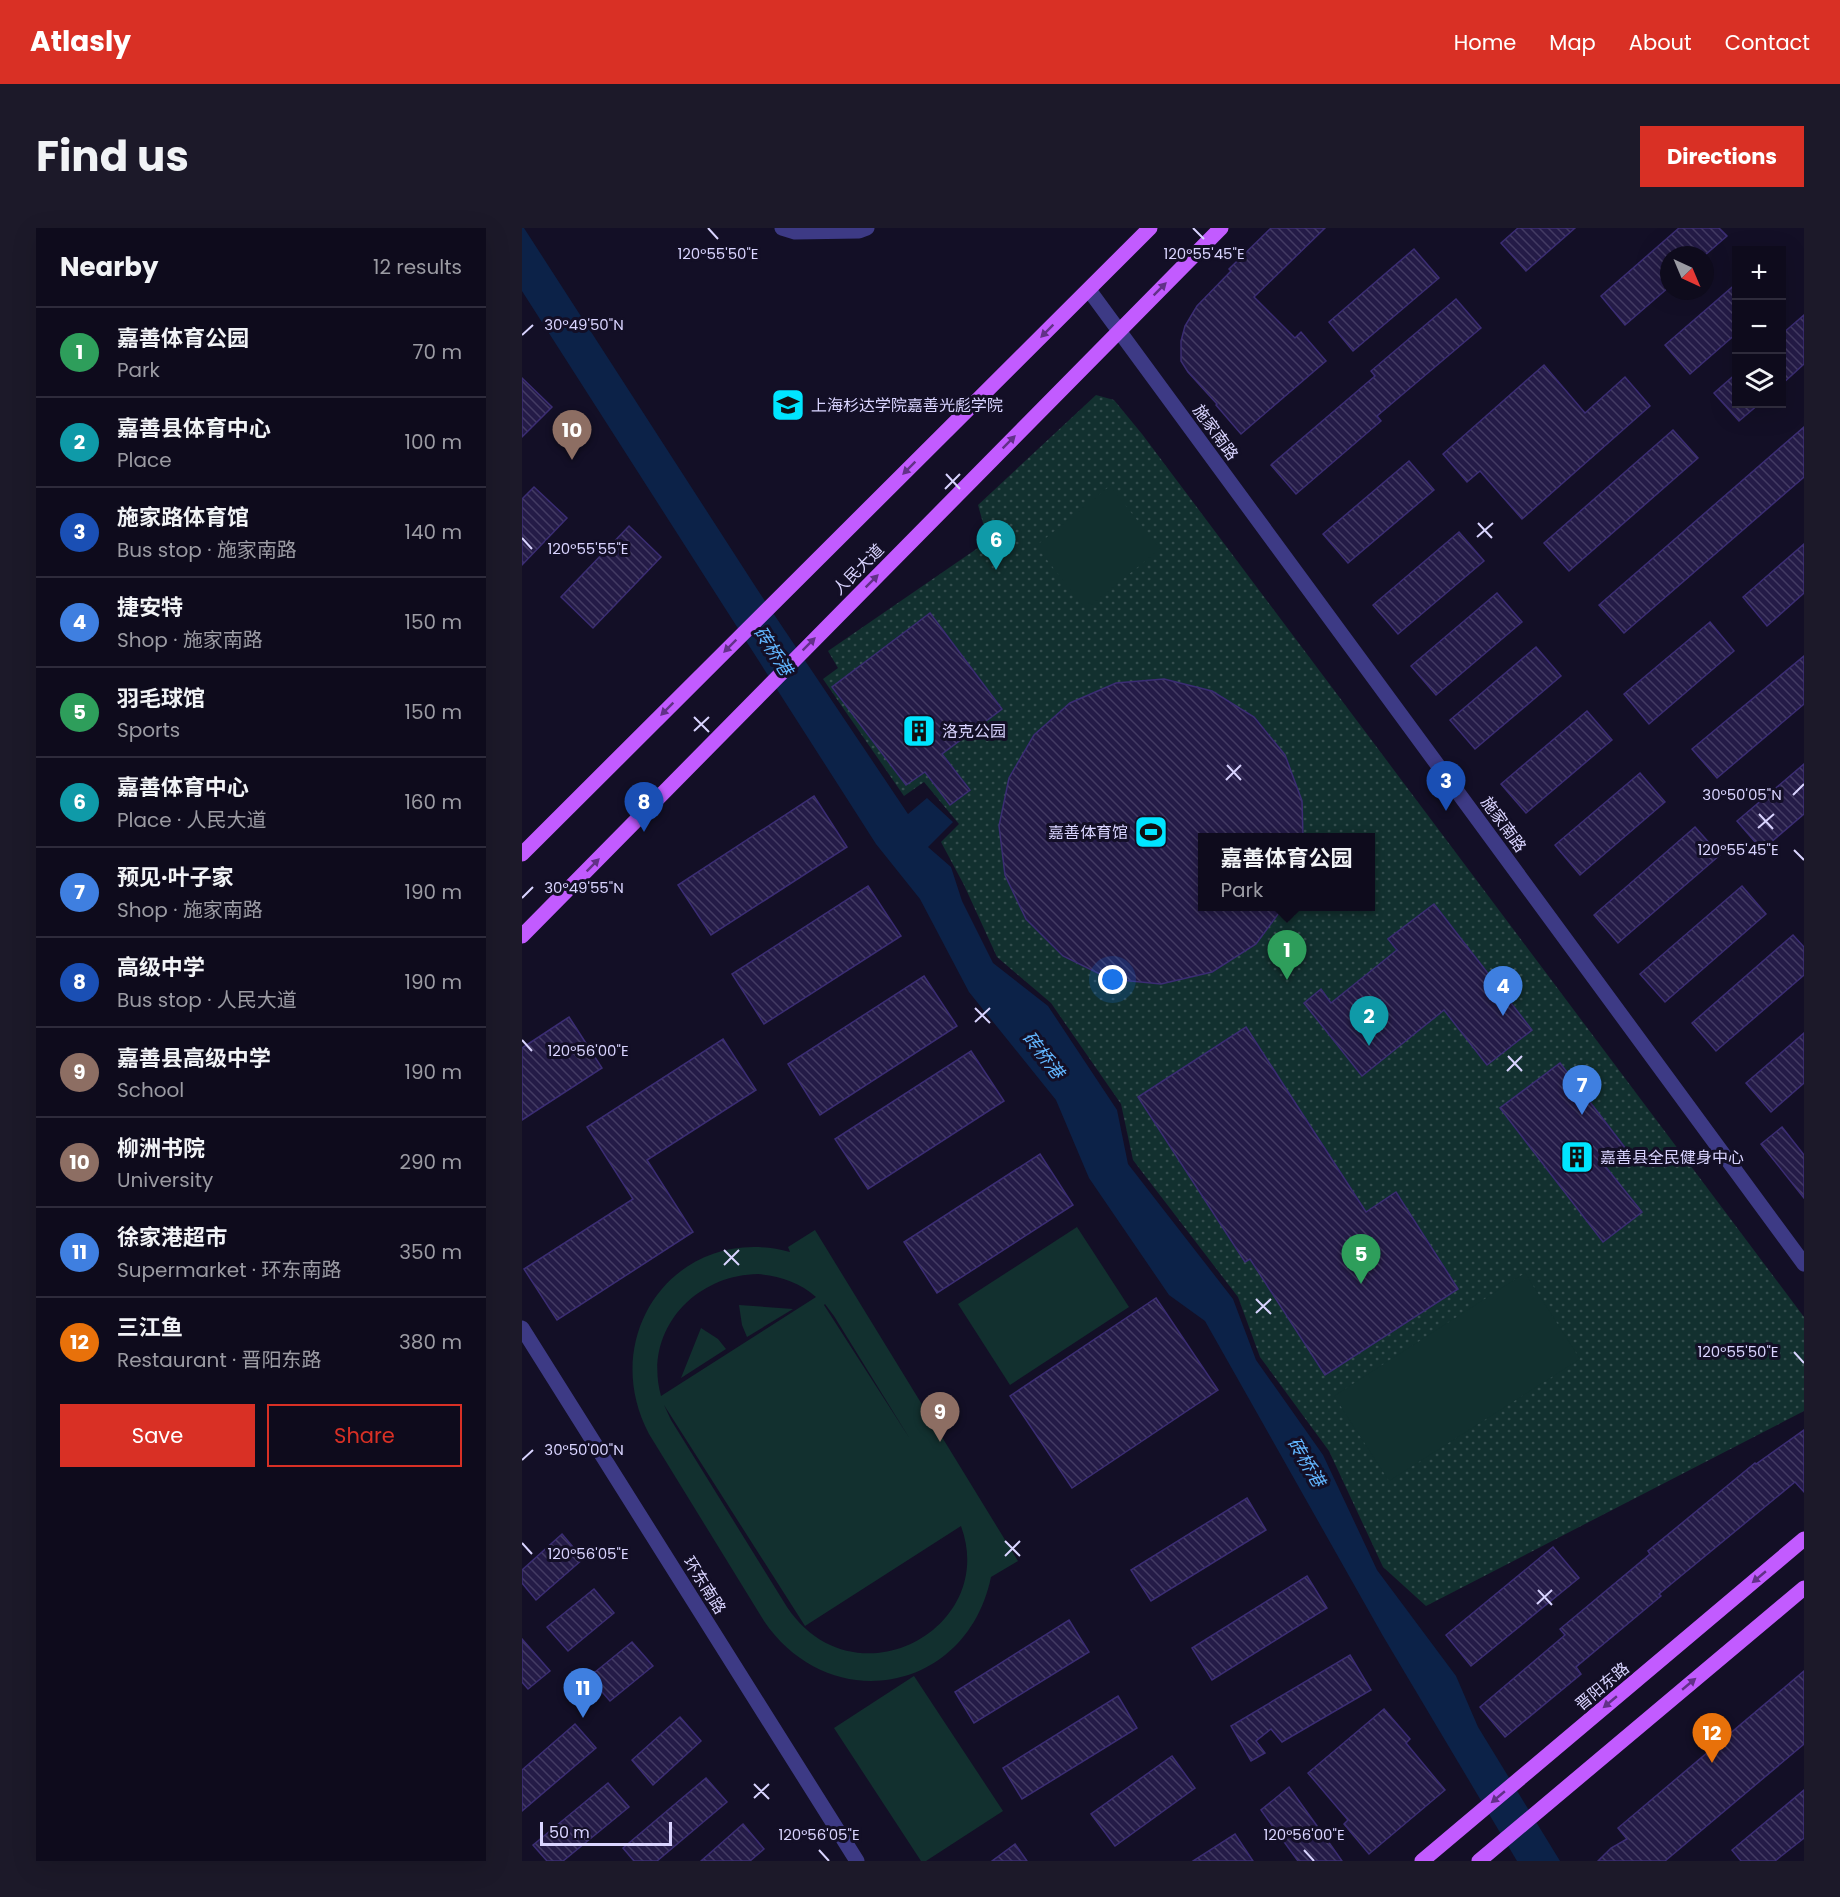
<!DOCTYPE html>
<html lang="en">
<head>
<meta charset="utf-8">
<style>
  :root { --surface:#0e0b1c; --page:#1c1929; --text:#f1f3f6; --muted:#9b9ba3; --line:#2e2b3b; --accent:#d93025 }
  body { margin:0; font-family:Poppins,"Noto Sans SC",sans-serif; background:var(--page); color:var(--text) }
  .controls { position:absolute; right:18px; top:18px; display:grid; overflow:hidden; border-radius:0px; box-shadow:0 6px 24px #0002 }
  .controls button { width:54px; height:54px; display:grid; place-items:center; padding:0; border:0; border-bottom:2px solid var(--line); background:var(--surface); color:var(--text); font:30px sans-serif }
  .compass { position:absolute; left:1138px; top:18px; width:54px; height:54px; border-radius:50%; background:var(--surface); box-shadow:0 6px 24px #0002; rotate:136deg }
  .scale { position:absolute; left:18px; bottom:15px; width:132px; box-sizing:border-box; padding-left:6px; border:3px solid #d9d4ff; border-top:0; font-size:16px; line-height:21px; white-space:nowrap; color:#d9d4ff; -webkit-text-stroke:4px #130f26; paint-order:stroke }
  .you { position:absolute; left:591px; top:752px; width:21px; height:21px; margin:-15px; border:4px solid #fff; border-radius:50%; background:#1a73e8; box-shadow:0 0 0 9px #1a73e833 }
  .badge { display:grid; place-items:center; width:39px; height:39px; border-radius:50%; background:var(--accent); color:#fff; font-size:20px; font-weight:700 }
  .pin { position:absolute; translate:-50% -50px; filter:drop-shadow(0 2px 3px #0008) }
  .pin::after { content:''; position:absolute; top:32px; width:21px; height:18px; background:inherit; clip-path:polygon(0 0,100% 0,50% 100%) }
  .popup { position:absolute; left:676px; top:605px; width:177px; height:78px; box-sizing:border-box; display:grid; place-content:center; border-radius:0px; background:var(--surface); filter:drop-shadow(0 2px 4px #0005); font-size:20px; white-space:nowrap; color:var(--muted) }
  .popup b { font-size:22px; color:var(--text) }
  .popup::after { content:''; position:absolute; left:50%; top:100%; margin-left:-12px; border:12px solid transparent; border-top-color:var(--surface) }
  .list { margin:0; padding:0; list-style:none }
  h2 { display:flex; justify-content:space-between; align-items:center; height:78px; margin:0; padding:0 24px; font-size:26px }
  h2 small { font-size:20px; font-weight:400; color:var(--muted) }
  .list li { display:grid; grid-template-columns:39px 1fr auto; gap:18px; align-items:center; box-sizing:border-box; height:90px; padding:0 24px; border-top:2px solid var(--line) }
  .list b { display:block; font-size:22px; white-space:nowrap }
  .list p { margin:0; font-size:20px; white-space:nowrap; color:var(--muted) }
  .list em { font-size:20px; font-style:normal; color:var(--muted) }
  .actions { display:flex; gap:12px; padding:18px 24px }
  .actions a { flex:1; padding:14px 0; border:2px solid var(--accent); border-radius:0px; text-align:center; font-size:21px; color:var(--accent) }
  .actions .main { background:var(--accent); color:#fff }
  .icon { flex:none; width:33px; height:33px; fill:none; stroke:currentColor; stroke-width:2; stroke-linecap:round; stroke-linejoin:round }
  .map { position:relative; flex:none; width:1282px; height:1633px; overflow:hidden; border-radius:0px }
  header { display:flex; align-items:center; gap:36px; box-sizing:border-box; height:84px; padding:0 30px; background:var(--accent); color:#fff }
  header strong { font-size:28px }
  nav { display:flex; gap:33px; margin-inline-start:auto; font-size:21px }
  .intro { display:flex; align-items:center; justify-content:space-between; box-sizing:border-box; height:144px; padding:0 36px }
  h1 { margin:0; font-size:42px }
  .button { padding:15px 27px; border-radius:0px; background:var(--accent); color:#fff; font-size:21px; font-weight:700 }
  main { display:flex; gap:36px; padding:0 36px }
  aside { flex:1; background:var(--surface); border-radius:0px; box-shadow:0 6px 24px #0002 }
  .map>svg:first-child { display:block }
  .park { fill:url(#park-dots); fill-rule:evenodd }
  .pitch { fill:#12302f; fill-rule:evenodd }
  .water { fill:#0c2248 }
  .building { fill:url(#building-back-hatch); stroke:#3b2d73; stroke-width:1.5 }
  .lines { fill:none; stroke-linecap:round; stroke-linejoin:round }
  .minor { stroke:#3d3a85; stroke-width:15 }
  .major { stroke:#c25bff; stroke-width:15 }
  .oneway { fill:#623188 }
  .ticks { fill:none; stroke:#d9d4ff; stroke-width:2 }
  .labels { text-anchor:middle; stroke-width:6; stroke-linejoin:round; paint-order:stroke }
  .poi-label { font-size:16px; fill:#d9d4ff; stroke:#130f26; text-anchor:start }
  .street-label { font-size:16px; fill:#d9d4ff; stroke:#130f26 }
  .water-label { font-size:18px; font-style:italic; fill:#62b6ff; stroke:#130f26 }
  .ticks-label { font-size:15px; text-anchor:middle; fill:#d9d4ff; stroke:#130f26; stroke-width:6; stroke-linejoin:round; paint-order:stroke }
</style>
</head>
<body>
<header>
<strong>Atlasly</strong>
<nav><a>Home</a><a>Map</a><a>About</a><a>Contact</a></nav>
</header>
<div class="intro"><h1>Find us</h1><a class="button">Directions</a></div>
<main>
<aside>
<h2>Nearby<small>12 results</small></h2>
<ul class="list">
<li><span class="badge" style="background:#2e9e5b">1</span><div><b>嘉善体育公园</b><p>Park</p></div><em>70 m</em></li>
<li><span class="badge" style="background:#0f9aa8">2</span><div><b>嘉善县体育中心</b><p>Place</p></div><em>100 m</em></li>
<li><span class="badge" style="background:#1a4fb4">3</span><div><b>施家路体育馆</b><p>Bus stop · 施家南路</p></div><em>140 m</em></li>
<li><span class="badge" style="background:#3f7fe0">4</span><div><b>捷安特</b><p>Shop · 施家南路</p></div><em>150 m</em></li>
<li><span class="badge" style="background:#2e9e5b">5</span><div><b>羽毛球馆</b><p>Sports</p></div><em>150 m</em></li>
<li><span class="badge" style="background:#0f9aa8">6</span><div><b>嘉善体育中心</b><p>Place · 人民大道</p></div><em>160 m</em></li>
<li><span class="badge" style="background:#3f7fe0">7</span><div><b>预见·叶子家</b><p>Shop · 施家南路</p></div><em>190 m</em></li>
<li><span class="badge" style="background:#1a4fb4">8</span><div><b>高级中学</b><p>Bus stop · 人民大道</p></div><em>190 m</em></li>
<li><span class="badge" style="background:#8d6e63">9</span><div><b>嘉善县高级中学</b><p>School</p></div><em>190 m</em></li>
<li><span class="badge" style="background:#8d6e63">10</span><div><b>柳洲书院</b><p>University</p></div><em>290 m</em></li>
<li><span class="badge" style="background:#3f7fe0">11</span><div><b>徐家港超市</b><p>Supermarket · 环东南路</p></div><em>350 m</em></li>
<li><span class="badge" style="background:#e8710a">12</span><div><b>三江鱼</b><p>Restaurant · 晋阳东路</p></div><em>380 m</em></li>
</ul>
<div class="actions"><a class="main">Save</a><a>Share</a></div>
</aside>
<div class="map">
<svg width="1282" height="1633" viewBox="0 0 1282 1633">
  <defs>
    <pattern id="park-dots" width="8" height="8" patternUnits="userSpaceOnUse" patternTransform="scale(1.5)"><rect width="8" height="8" fill="#12302f"/><path d="M2 2h.1M6 6h.1" fill="none" stroke="#344d4e" stroke-width="1.8" stroke-linecap="round"/></pattern>
    <pattern id="building-back-hatch" width="6" height="6" patternUnits="userSpaceOnUse" patternTransform="scale(1.5)"><rect width="6" height="6" fill="#241b47"/><path d="M-1 5l2 2M0 0l6 6M5-1l2 2" fill="none" stroke="#433b63"/></pattern>
  </defs>
  <rect width="100%" height="100%" fill="#130f26"/>
  <path class="park" d="M574,167L592,172L620,206L1282,1089V1183L904,1378L861,1339L807,1223L738,1129L716,1069L611,932L599,876L529,775L475,729L442,657L419,614L437,596L402,554L382,568L301,451L316,440L306,423L466,313L456,277ZM681,610H849V678H681Z"/>
  <g class="pitch">
    <polygon points="588,258 638,321 564,381 514,318"/>
    <polygon points="555,999 607,1079 488,1157 436,1076"/>
    <path d="M293,1002L496,1333L469,1349C445,1465 308,1490 242,1393L127,1206C74,1106 156,994 268,1024L266,1019ZM236,1046C257,1048 278,1054 294,1069L139,1168C121,1103 172,1047 236,1046ZM303,1076L312,1088L388,1211L302,1077ZM142,1177L283,1398L439,1298C477,1401 332,1479 265,1379L149,1192Z"/>
    <polygon points="1003,1045 1058,1131 867,1253 812,1168"/>
    <polygon points="217,1077 271,1081 225,1109 220,1097"/>
    <polygon points="179,1100 196,1111 204,1121 159,1150"/>
    <polygon points="392,1448 481,1583 404,1633 399,1633 312,1500"/>
  </g>
  <polygon class="water" points="0,0 2,0 235,361 386,586 405,570 431,594 406,619 429,639 440,673 471,735 526,778 595,882 606,936 711,1071 734,1132 801,1227 855,1342 934,1448 956,1499 1038,1633 995,1633 861,1408 683,1093 647,1067 567,950 534,872 447,764 398,671 354,616 0,63"/>
  <g class="building">
    <polygon points="749,0 803,0 732,69 773,110 779,104 804,133 719,206 694,177 695,176 666,144 659,133 659,113 663,98 675,78 709,43 707,41"/>
    <polygon points="996,0 1053,0 1004,43 979,15"/>
    <polygon points="1157,0 1197,0 1205,8 1183,27 1147,27 1147,59 1103,97 1079,68"/>
    <polygon points="892,21 917,50 831,123 807,94"/>
    <polygon points="1215,55 1215,105 1168,146 1143,117"/>
    <polygon points="934,71 959,100 855,188 859,193 774,266 749,237 853,148 849,143"/>
    <polygon points="1282,87 1282,136 1260,156 1260,106"/>
    <polygon points="1022,137 1063,185 1103,149 1128,178 1000,291 958,243 945,254 921,226"/>
    <polygon points="1215,145 1215,176 1237,176 1217,193 1192,165"/>
    <polygon points="0,150 30,179 0,209"/>
    <polygon points="1282,199 1282,249 1102,405 1077,377"/>
    <polygon points="1151,202 1176,230 1047,343 1022,315"/>
    <polygon points="887,233 912,262 826,335 801,306"/>
    <polygon points="12,259 45,290 0,337 0,271"/>
    <polygon points="107,298 139,329 71,400 39,369"/>
    <polygon points="937,304 962,333 876,406 851,377"/>
    <polygon points="1282,316 1282,365 1245,398 1221,369"/>
    <polygon points="975,365 1000,394 914,467 889,438"/>
    <polygon points="408,385 480,481 420,526 448,562 428,577 403,544 384,557 310,459"/>
    <polygon points="1188,394 1212,423 1127,496 1102,466"/>
    <polygon points="1014,419 1039,448 953,521 928,492"/>
    <polygon points="1282,428 1282,476 1195,550 1170,521"/>
    <polygon points="642,451 690,463 732,489 763,527 780,573 781,609 681,609 681,678 762,678 734,716 690,744 639,756 588,751 541,728 504,691 483,647 477,598 487,550 512,507 548,475 594,455"/>
    <polygon points="1065,483 1090,512 1004,585 979,556"/>
    <polygon points="1282,536 1282,586 1240,622 1215,593"/>
    <polygon points="1118,545 1143,574 1058,647 1033,617"/>
    <polygon points="292,568 325,619 189,707 156,657"/>
    <polygon points="1173,599 1198,627 1096,715 1072,687"/>
    <polygon points="346,658 379,708 242,796 210,746"/>
    <polygon points="1220,658 1244,686 1143,774 1118,746"/>
    <polygon points="912,676 1010,802 965,837 922,782 840,848 782,775 799,761 809,775 875,722 866,711"/>
    <polygon points="1271,707 1282,719 1282,747 1194,823 1170,795"/>
    <polygon points="402,748 435,798 298,887 266,836"/>
    <polygon points="47,789 80,840 0,892 0,820"/>
    <polygon points="724,799 844,984 874,964 936,1061 803,1147 728,1031 723,1034 616,869"/>
    <polygon points="1282,805 1282,855 1249,884 1224,855"/>
    <polygon points="201,811 234,862 125,932 171,1004 35,1092 2,1041 111,971 65,899"/>
    <polygon points="449,823 482,873 346,961 313,911"/>
    <polygon points="1038,835 1104,921 1083,938 1120,984 1081,1014 978,880"/>
    <polygon points="1260,899 1282,927 1282,970 1239,916"/>
    <polygon points="518,926 551,977 415,1065 382,1014"/>
    <polygon points="634,1070 696,1162 550,1260 488,1168"/>
    <polygon points="1282,1202 1282,1264 1273,1254 1137,1366 1139,1368 1054,1439 1059,1446 983,1509 958,1479 1043,1407 1038,1401 1128,1326 1126,1323 1233,1235 1234,1236"/>
    <polygon points="725,1270 744,1302 629,1373 609,1342"/>
    <polygon points="40,1306 61,1331 14,1372 0,1355 0,1342"/>
    <polygon points="1031,1319 1057,1350 949,1438 924,1407"/>
    <polygon points="785,1348 805,1380 690,1452 670,1420"/>
    <polygon points="72,1361 92,1385 46,1423 25,1399"/>
    <polygon points="547,1392 567,1424 452,1495 433,1464"/>
    <polygon points="0,1411 28,1443 6,1461 0,1454"/>
    <polygon points="110,1414 131,1438 88,1473 67,1449"/>
    <polygon points="828,1427 849,1462 760,1514 749,1501 734,1513 743,1525 729,1533 709,1498"/>
    <polygon points="1282,1443 1282,1516 1143,1633 1076,1633 1089,1620 1105,1611 1096,1600"/>
    <polygon points="596,1468 615,1500 500,1571 481,1540"/>
    <polygon points="862,1481 888,1511 884,1515 923,1562 847,1626 822,1596 826,1592 786,1545"/>
    <polygon points="158,1489 179,1513 131,1557 110,1532"/>
    <polygon points="53,1496 74,1520 0,1583 0,1542"/>
    <polygon points="650,1528 673,1560 593,1618 569,1586"/>
    <polygon points="184,1550 205,1574 135,1633 112,1633 101,1620"/>
    <polygon points="86,1555 107,1579 41,1633 25,1633 11,1617"/>
    <polygon points="767,1559 808,1616 820,1633 776,1633 739,1582"/>
    <polygon points="1282,1562 1282,1610 1253,1633 1219,1633 1210,1622"/>
    <polygon points="221,1596 242,1621 228,1633 179,1633"/>
    <polygon points="713,1606 731,1633 671,1633"/>
    <polygon points="493,1616 505,1633 470,1633"/>
  </g>
  <g class="lines">
    <g class="minor">
      <polyline points="260,0 273,4 337,3 345,0"/>
      <polyline points="567,62 1282,1036"/>
      <polyline points="0,1100 335,1633"/>
    </g>
    <g class="major">
      <polyline points="0,626 628,0"/>
      <polyline points="0,708 699,0"/>
      <polyline points="900,1633 1282,1311"/>
      <polyline points="957,1633 1282,1360"/>
    </g>
  </g>
  <defs><path id="oneway-solid" d="M-6-.8H1V-3.2L6.5 0L1 3.2V.8H-6Z" transform="scale(1.5)"/></defs>
  <g class="oneway">
    <use href="#oneway-solid" transform="translate(638 61) rotate(-45)"/>
    <use href="#oneway-solid" transform="translate(525 103) rotate(135)"/>
    <use href="#oneway-solid" transform="translate(487 214) rotate(-45)"/>
    <use href="#oneway-solid" transform="translate(387 240) rotate(135)"/>
    <use href="#oneway-solid" transform="translate(350 353) rotate(-45)"/>
    <use href="#oneway-solid" transform="translate(287 416) rotate(-45)"/>
    <use href="#oneway-solid" transform="translate(208 418) rotate(135)"/>
    <use href="#oneway-solid" transform="translate(145 481) rotate(135)"/>
    <use href="#oneway-solid" transform="translate(71 637) rotate(-45)"/>
    <use href="#oneway-solid" transform="translate(1237 1349) rotate(140)"/>
    <use href="#oneway-solid" transform="translate(1167 1456) rotate(-40)"/>
    <use href="#oneway-solid" transform="translate(1088 1474) rotate(140)"/>
    <use href="#oneway-solid" transform="translate(976 1569) rotate(140)"/>
  </g>
  <path class="ticks" d="M186,0L196,11M671,0L682,11M0,107L11,97M424,246L438,261M423,261L438,246M956,295L970,310M955,309L971,295M0,310L10,321M172,489L187,504M172,503L187,489M705,537L719,552M704,552L719,537M1271,567L1282,556M1237,586L1251,601M1236,600L1252,586M1272,622L1282,632M0,670L11,659M453,780L468,795M453,794L468,780M0,812L10,823M986,828L1000,843M985,843L1000,828M202,1022L217,1037M202,1037L217,1022M734,1071L749,1086M734,1085L749,1071M1272,1124L1282,1135M0,1232L11,1222M483,1313L498,1328M0,1315L10,1326M483,1328L498,1313M1016,1362L1030,1377M1015,1376L1030,1362M232,1556L247,1571M232,1570L247,1556M297,1622L307,1633M782,1622L792,1633"/>
  <defs>
    <symbol id="university-square" viewBox="-11 -11 22 22"><rect x="-9" y="-9" width="18" height="18" rx="4" fill="#00e5ff" stroke="#130f26"/><path d="M0-5L7-2L0 1L-7-2ZM-4 1L0 2.5L4 1V4Q0 6-4 4Z" fill="#111"/></symbol>
    <symbol id="building-square" viewBox="-11 -11 22 22"><rect x="-9" y="-9" width="18" height="18" rx="4" fill="#00e5ff" stroke="#130f26"/><path d="M-4-6H4V6H1V3H-1V6H-4ZM-2.5-4.3h1.7v1.8h-1.7ZM.8-4.3h1.7v1.8H.8ZM-2.5-1h1.7V.8h-1.7ZM.8-1h1.7V.8H.8Z" fill="#111"/></symbol>
    <symbol id="stadium-square" viewBox="-11 -11 22 22"><rect x="-9" y="-9" width="18" height="18" rx="4" fill="#00e5ff" stroke="#130f26"/><path d="M0-5a6.5 5 0 1 0 0 10a6.5 5 0 1 0 0-10ZM-3.5-1.8h7v3.6h-7Z" fill="#111"/></symbol>
  </defs>
  <g fill-rule="evenodd">
    <use href="#university-square" x="247" y="158" width="38" height="38"/>
    <use href="#building-square" x="378" y="484" width="38" height="38"/>
    <use href="#stadium-square" x="610" y="585" width="38" height="38"/>
    <use href="#building-square" x="1036" y="910" width="38" height="38"/>
  </g>
  <g class="labels">
    <g class="poi-label">
      <text x="289" y="183">上海杉达学院嘉善光彪学院</text>
      <text x="420" y="509">洛克公园</text>
      <text x="606" y="610" text-anchor="end">嘉善体育馆</text>
      <text x="1078" y="935">嘉善县全民健身中心</text>
    </g>
    <g class="street-label">
      <text transform="translate(694 204) rotate(54)" y="6">施家南路</text>
      <text transform="translate(336 341) rotate(-45)" y="6">人民大道</text>
      <text transform="translate(982 596) rotate(54)" y="6">施家南路</text>
      <text transform="translate(183 1357) rotate(58)" y="6">环东南路</text>
      <text transform="translate(1080 1458) rotate(-40)" y="6">晋阳东路</text>
    </g>
    <g class="water-label">
      <text transform="translate(251 423) rotate(57)" y="6">砖桥港</text>
      <text transform="translate(521 827) rotate(52)" y="6">砖桥港</text>
      <text transform="translate(784 1234) rotate(59)" y="6">砖桥港</text>
    </g>
  </g>
  <g class="ticks-label">
    <text x="196" y="31">120°55'50"E</text>
    <text x="682" y="31">120°55'45"E</text>
    <text x="62" y="102">30°49'50"N</text>
    <text x="66" y="326">120°55'55"E</text>
    <text x="1220" y="572">30°50'05"N</text>
    <text x="1216" y="627">120°55'45"E</text>
    <text x="62" y="665">30°49'55"N</text>
    <text x="66" y="828">120°56'00"E</text>
    <text x="1216" y="1129">120°55'50"E</text>
    <text x="62" y="1227">30°50'00"N</text>
    <text x="66" y="1331">120°56'05"E</text>
    <text x="297" y="1612">120°56'05"E</text>
    <text x="782" y="1612">120°56'00"E</text>
  </g>
</svg>
<div class="controls">
<button>+</button>
<button>−</button>
<button><svg class="icon" aria-label="layers" viewBox="0 0 24 24"><path d="M12 4l9 5-9 5-9-5zM3 14l9 5 9-5"/></svg></button>
</div>
<svg class="compass" viewBox="-18 -18 36 36"><path d="M0-13l5 13h-10z" fill="#e53935"/><path d="M0 13l5-13h-10z" fill="#9b9ba3"/></svg>
<div class="scale">50 m</div>
<div class="you"></div>
<div class="pin badge" style="left:765px;top:752px;background:#2e9e5b">1</div>
<div class="popup"><b>嘉善体育公园</b>Park</div>
<div class="pin badge" style="left:847px;top:818px;background:#0f9aa8">2</div>
<div class="pin badge" style="left:924px;top:583px;background:#1a4fb4">3</div>
<div class="pin badge" style="left:981px;top:788px;background:#3f7fe0">4</div>
<div class="pin badge" style="left:839px;top:1056px;background:#2e9e5b">5</div>
<div class="pin badge" style="left:474px;top:342px;background:#0f9aa8">6</div>
<div class="pin badge" style="left:1060px;top:887px;background:#3f7fe0">7</div>
<div class="pin badge" style="left:122px;top:604px;background:#1a4fb4">8</div>
<div class="pin badge" style="left:418px;top:1214px;background:#8d6e63">9</div>
<div class="pin badge" style="left:50px;top:232px;background:#8d6e63">10</div>
<div class="pin badge" style="left:61px;top:1490px;background:#3f7fe0">11</div>
<div class="pin badge" style="left:1190px;top:1535px;background:#e8710a">12</div>
</div>
</main>
</body>
</html>
